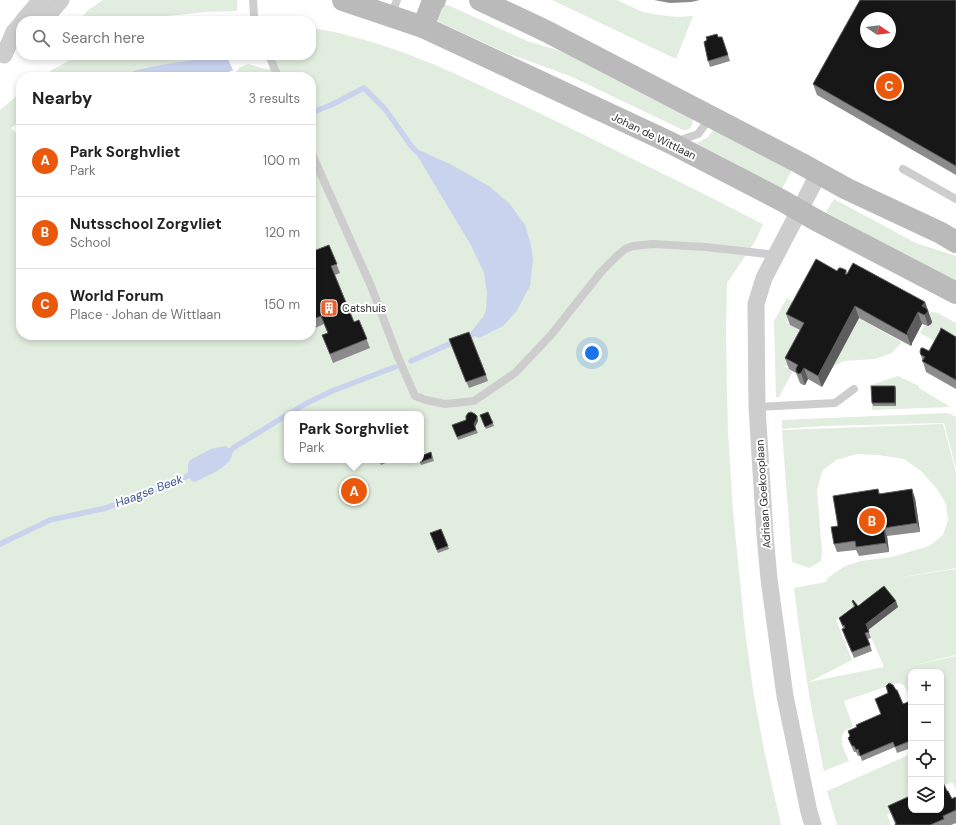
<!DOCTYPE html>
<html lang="en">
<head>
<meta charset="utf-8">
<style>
  :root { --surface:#fff; --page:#f2f2f2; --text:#222; --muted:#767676; --line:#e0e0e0; --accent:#ea580c }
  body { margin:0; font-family:"DM Sans",sans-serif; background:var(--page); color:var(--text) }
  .controls { position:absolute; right:12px; bottom:12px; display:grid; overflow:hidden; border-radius:8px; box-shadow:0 2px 6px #0003 }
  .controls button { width:36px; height:36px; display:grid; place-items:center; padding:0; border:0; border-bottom:1px solid var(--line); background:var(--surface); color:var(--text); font:20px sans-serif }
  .compass { position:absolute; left:860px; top:12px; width:36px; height:36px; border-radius:50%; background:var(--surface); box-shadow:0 2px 6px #0003; rotate:103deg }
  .you { position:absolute; left:592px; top:353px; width:14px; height:14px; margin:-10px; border:3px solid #fff; border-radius:50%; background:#1a73e8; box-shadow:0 0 0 6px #1a73e833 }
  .badge { display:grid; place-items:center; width:26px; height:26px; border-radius:50%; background:var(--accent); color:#fff; font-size:13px; font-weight:700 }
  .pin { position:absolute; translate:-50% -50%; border:2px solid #fff; box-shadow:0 1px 4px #0006 }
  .popup { position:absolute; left:284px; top:411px; width:140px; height:52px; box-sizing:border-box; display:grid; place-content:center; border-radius:8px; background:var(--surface); filter:drop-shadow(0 1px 3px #0005); font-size:13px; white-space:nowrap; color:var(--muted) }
  .popup b { font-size:15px; color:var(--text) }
  .popup::after { content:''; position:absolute; left:50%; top:100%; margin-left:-8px; border:8px solid transparent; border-top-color:var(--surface) }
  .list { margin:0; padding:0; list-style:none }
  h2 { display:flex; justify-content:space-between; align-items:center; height:52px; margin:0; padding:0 16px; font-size:17px }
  h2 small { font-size:13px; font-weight:400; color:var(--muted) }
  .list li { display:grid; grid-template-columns:26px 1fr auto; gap:12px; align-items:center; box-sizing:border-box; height:72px; padding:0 16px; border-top:1px solid var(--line) }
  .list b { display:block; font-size:15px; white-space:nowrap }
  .list p { margin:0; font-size:13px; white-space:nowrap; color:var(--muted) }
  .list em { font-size:13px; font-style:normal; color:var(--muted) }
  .icon { flex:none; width:22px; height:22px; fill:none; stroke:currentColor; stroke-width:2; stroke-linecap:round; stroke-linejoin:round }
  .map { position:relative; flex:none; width:956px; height:825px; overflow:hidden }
  .search { position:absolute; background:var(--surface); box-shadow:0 2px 6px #0003; left:16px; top:16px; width:300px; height:44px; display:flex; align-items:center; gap:10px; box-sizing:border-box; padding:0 14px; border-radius:16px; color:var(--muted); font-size:15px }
  .panel { position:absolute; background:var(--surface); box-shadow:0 2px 6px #0003; left:16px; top:72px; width:300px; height:268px; border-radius:16px }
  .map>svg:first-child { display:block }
  .green { fill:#e1edde; fill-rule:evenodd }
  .water { fill:#cad3ed }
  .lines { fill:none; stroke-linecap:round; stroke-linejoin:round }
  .stream { stroke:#cad3ed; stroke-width:5.5 }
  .lane { stroke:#cdcdcd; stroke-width:8 }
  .street { stroke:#cdcdcd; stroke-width:17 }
  .secondary { stroke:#bababa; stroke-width:22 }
  .wall { fill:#8b8b8b }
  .shaded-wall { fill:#5d5d5d }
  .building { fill:#171717; stroke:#5d5d5d; fill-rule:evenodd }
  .labels { text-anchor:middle; stroke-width:4; stroke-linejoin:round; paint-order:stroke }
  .street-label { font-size:11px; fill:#303030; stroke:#fff }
  .poi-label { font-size:11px; fill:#303030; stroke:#fff; text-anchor:start }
  .water-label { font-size:12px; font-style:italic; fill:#3c5494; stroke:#fff }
</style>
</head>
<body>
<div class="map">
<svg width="956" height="825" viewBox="0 0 956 825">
  <rect width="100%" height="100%" fill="#fff"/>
  <g class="green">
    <polygon points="103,0 237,0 237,11 204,12 159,17 145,21 79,21 88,10"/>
    <polygon points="552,0 617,0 634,8 643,12 653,14 676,17 693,16 676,59"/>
    <polygon points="448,5 527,41 571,54 689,115 693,120 692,126 688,130 683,130 570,76 504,52 439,22 436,17 443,6"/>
    <path d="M311,28C324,30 337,32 350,36C370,41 391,48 410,55C452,71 494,92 535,111C612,148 688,186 763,224L756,240L727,283L726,332L727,388L728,432L733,511L745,631L753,690L764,750L781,825H0V110L21,92V120L11,128L21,138V335H311V77H233L239,68L248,64L269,70L274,55H311ZM287,414H421V460H287Z"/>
    <polygon points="79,55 251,55 247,55 234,60 231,58 227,57 211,57 146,68 129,72 115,77 42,77 52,70"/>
    <polygon points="713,130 793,168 782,189 697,144 697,143 708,137"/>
    <polygon points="834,199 916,243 956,256 956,283 826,212"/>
    <polygon points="787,298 792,301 791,323 784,321 799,330 800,350 790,367 782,365 793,371 779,397 776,397 774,321"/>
    <polygon points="931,312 938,313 956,323 956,345 942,345 920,333"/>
    <polygon points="851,314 902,342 892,353 875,359 844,361 834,366 825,376"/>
    <polygon points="898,376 919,386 919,388 949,406 950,407 872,410 872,389 871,385"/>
    <polygon points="947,413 950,414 956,417 956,469 944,423 822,426 782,429 782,420"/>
    <path d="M943,424L956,473V568L896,578L956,569V655L911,666L956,656V790L952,782L941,786V672H911V699L904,685L898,683L888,686L844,701L853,727C850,728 848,728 846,730C836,737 846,753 849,761L824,771L810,701L801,642L794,588L826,582L829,577L845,566L861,561L892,557L929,546L943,535L948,520L946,504L937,489L921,471L904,459L878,455L857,454L836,460L822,471L817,491L822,551L821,561L809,568L792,562L782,430ZM886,592L898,607L868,630L884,667L809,682L852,660L836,620L846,611L859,603Z"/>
    <polygon points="911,754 911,804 887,815 891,825 837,825 827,791"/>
  </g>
  <g class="water">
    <path d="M211,57H227L233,70L218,77H115C145,65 179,63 211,57Z"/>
    <polygon points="412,147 450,164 489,186 510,204 525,225 531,245 533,259 530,286 516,312 503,326 479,338 472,335 479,328 486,310 487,292 484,273 472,247"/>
    <path d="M225,446L231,449L233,448C232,451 232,456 231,458C227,468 205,477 195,482L192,481L188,476V465L190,460L211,449Z"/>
  </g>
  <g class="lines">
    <g class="stream">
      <polyline points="311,113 333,104 364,88 385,109 412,147 417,152"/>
      <polyline points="464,338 472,335 484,320"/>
      <polyline points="411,361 456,341"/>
      <polyline points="289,414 305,404 332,391 395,367"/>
      <polyline points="229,453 233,448 287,415"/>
      <polyline points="0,544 50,520 106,508 159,489 194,473"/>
    </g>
    <g class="lane">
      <polyline points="253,0 254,16 256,21"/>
      <polyline points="391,16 397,0"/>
      <polyline points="269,55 278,77"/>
      <polyline points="675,142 698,134 710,118"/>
      <polyline points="311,152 371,286 398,357 415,396 426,400 445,404 474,401 515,373 551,335 601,272 617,256 625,249 633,246 653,244 706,247 776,255"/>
      <polyline points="903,169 956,199"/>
      <polyline points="757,407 835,403 854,389"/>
    </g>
    <g class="street">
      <polyline points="23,21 41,0"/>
      <polyline points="43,21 61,0"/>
      <polyline points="4,55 14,32 21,24"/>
      <polyline points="813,825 809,812 785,696 769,579 765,535 757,407 756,304 764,278 819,173"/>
    </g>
    <g class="secondary">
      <polyline points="343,0 423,27 671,143 781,200 816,220 956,293"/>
      <polyline points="480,0 546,31 800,163 847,189 941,233 956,242"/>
      <polyline points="423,27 433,1 435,0"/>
    </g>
  </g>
  <g class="wall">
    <polygon points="654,0 700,0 691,2 670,3"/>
    <polygon points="956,0 956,175 817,95 813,84"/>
    <polygon points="718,37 722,37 730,61 710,67 708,61"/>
    <polygon points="329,245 340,273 335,275 354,322 359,320 370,348 333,363 322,335 328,333 324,324 311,330 311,295 312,294 311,292"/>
    <polygon points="846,270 847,274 925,302 932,322 931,324 928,326 922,324 912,343 912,344 911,346 859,318 822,387 808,379 805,385 803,385 800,383 796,373 789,369 785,358 800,330 790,325 786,314 837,271"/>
    <polygon points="940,331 956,337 956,389 926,372 920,352 929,351"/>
    <polygon points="449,339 486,375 488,381 469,388"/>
    <polygon points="896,389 896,406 873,406 872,403"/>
    <polygon points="488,412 494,426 486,429 480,415"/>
    <polygon points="478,419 478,421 475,427 478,433 458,440 452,425"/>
    <polygon points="431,452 434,461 421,465 419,460"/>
    <polygon points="379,460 393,460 381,465"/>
    <polygon points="878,489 880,494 915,498 920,532 887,536 889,552 859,556 856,550 837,552 834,544 838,526"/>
    <polygon points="441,529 449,549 438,553 430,533"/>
    <polygon points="852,601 858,606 898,607 868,630 871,638 868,639 872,651 854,658 844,635 843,628 839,618 854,607"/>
    <polygon points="903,704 911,709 911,741 910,741 911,748 897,753 895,747 862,761 860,755 858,756 856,752 854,752 848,738 850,736 848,731"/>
    <polygon points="947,791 952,799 956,798 956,823 951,825 895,825 895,824 888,806 911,810"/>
  </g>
  <g class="shaded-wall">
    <polygon points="925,302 932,322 931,324 928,326 922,306"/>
    <polygon points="855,306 859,318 822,387 818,376"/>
    <polygon points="918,312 922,324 912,343 912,344 911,346 907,335 907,333"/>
    <polygon points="804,368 808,379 805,385 801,373"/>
    <polygon points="895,386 896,389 896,406 895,403"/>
    <polygon points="477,416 478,421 475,427 474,424"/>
    <polygon points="912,489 915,498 920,532 917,523"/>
    <polygon points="884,528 887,536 889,552 886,543"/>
    <polygon points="896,601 898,607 868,630 866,624"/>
  </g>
  <g class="building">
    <path d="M860,0H956V166L813,84ZM866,18H890V42H866Z"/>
    <polygon points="717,34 718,37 722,37 728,55 708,61 704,42 707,40 706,37"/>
    <polygon points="329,245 337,264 331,266 354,322 359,320 367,339 330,354 322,335 328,333 321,316 311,320 311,295 312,294 311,291 311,252"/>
    <polygon points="816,259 837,271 839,268 841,268 846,270 846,272 845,274 847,274 853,263 925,302 922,306 926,308 928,311 927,313 924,315 918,312 907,333 908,333 907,335 855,306 818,376 804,368 801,373 799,374 796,372 796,368 798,365 785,358 804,323 786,314"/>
    <polygon points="941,328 956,337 956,380 922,361 925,357 921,355 920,352 921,348 923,348 929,351 940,331"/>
    <polygon points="469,332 486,375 466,382 449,339"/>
    <polygon points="871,386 895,386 895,403 872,403"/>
    <polygon points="471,412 475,414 477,416 477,418 474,424 476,430 457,437 452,425 466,420 466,416 468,413"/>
    <polygon points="488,412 493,423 485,427 480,415"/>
    <polygon points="431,452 432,458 420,462 419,460 421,460 421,456"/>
    <polygon points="379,460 385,460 380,462"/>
    <polygon points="878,489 879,494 912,489 917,523 884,528 886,543 856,547 855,541 834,544 831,527 838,526 833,496"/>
    <polygon points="441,529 448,546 437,550 430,533"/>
    <polygon points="884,586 896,601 866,624 869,632 865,633 870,645 852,652 842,629 845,628 844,625 843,626 839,618 855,606 852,601 853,600 858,606"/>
    <polygon points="889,683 893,685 896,690 897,690 903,704 908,702 911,709 911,715 908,717 911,722 911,734 908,735 910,741 895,747 893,742 860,756 858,749 856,750 854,746 852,746 848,738 850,736 848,731 857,727 856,725 881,714 875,699 888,693 886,686"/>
    <polygon points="941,778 947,791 948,791 952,799 955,797 956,798 956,810 943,816 944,819 930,825 895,825 896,823 888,806 910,796 911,798 911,810 941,810"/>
  </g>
  <defs>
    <symbol id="building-square" viewBox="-11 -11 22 22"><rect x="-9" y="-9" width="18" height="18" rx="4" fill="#e86131" stroke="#fff"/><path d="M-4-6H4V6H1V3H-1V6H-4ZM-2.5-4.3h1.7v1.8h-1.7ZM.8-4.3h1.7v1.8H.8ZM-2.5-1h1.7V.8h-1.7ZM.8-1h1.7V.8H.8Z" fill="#fff"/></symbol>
  </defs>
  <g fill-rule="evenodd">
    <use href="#building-square" x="319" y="298" width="20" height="20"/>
  </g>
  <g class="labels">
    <g class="street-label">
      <text transform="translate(654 136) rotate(26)" y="4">Johan de Wittlaan</text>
      <text transform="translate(763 494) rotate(-94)" y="4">Adriaan Goekooplaan</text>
    </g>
    <g class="poi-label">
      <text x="342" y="312">Catshuis</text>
    </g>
    <g class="water-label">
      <text transform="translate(149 491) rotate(-21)" y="4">Haagse Beek</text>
    </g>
  </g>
</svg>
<div class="controls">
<button>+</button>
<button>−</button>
<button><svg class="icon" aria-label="locate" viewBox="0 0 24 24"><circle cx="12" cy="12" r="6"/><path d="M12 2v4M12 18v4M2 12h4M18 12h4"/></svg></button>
<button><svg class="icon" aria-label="layers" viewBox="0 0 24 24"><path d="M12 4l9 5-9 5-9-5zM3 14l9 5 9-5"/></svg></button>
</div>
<svg class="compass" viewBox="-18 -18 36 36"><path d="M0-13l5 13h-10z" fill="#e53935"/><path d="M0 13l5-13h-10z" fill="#767676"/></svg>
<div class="you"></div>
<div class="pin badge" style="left:354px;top:491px">A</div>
<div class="popup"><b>Park Sorghvliet</b>Park</div>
<div class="pin badge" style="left:872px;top:521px">B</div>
<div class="pin badge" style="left:889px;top:86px">C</div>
<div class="search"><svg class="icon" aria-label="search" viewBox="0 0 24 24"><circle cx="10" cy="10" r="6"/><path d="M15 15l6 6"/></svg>Search here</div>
<section class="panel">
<h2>Nearby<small>3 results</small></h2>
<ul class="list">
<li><span class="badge">A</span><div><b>Park Sorghvliet</b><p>Park</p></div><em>100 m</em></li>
<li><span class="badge">B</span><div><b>Nutsschool Zorgvliet</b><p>School</p></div><em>120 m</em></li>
<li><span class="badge">C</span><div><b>World Forum</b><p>Place · Johan de Wittlaan</p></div><em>150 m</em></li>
</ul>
</section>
</div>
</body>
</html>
